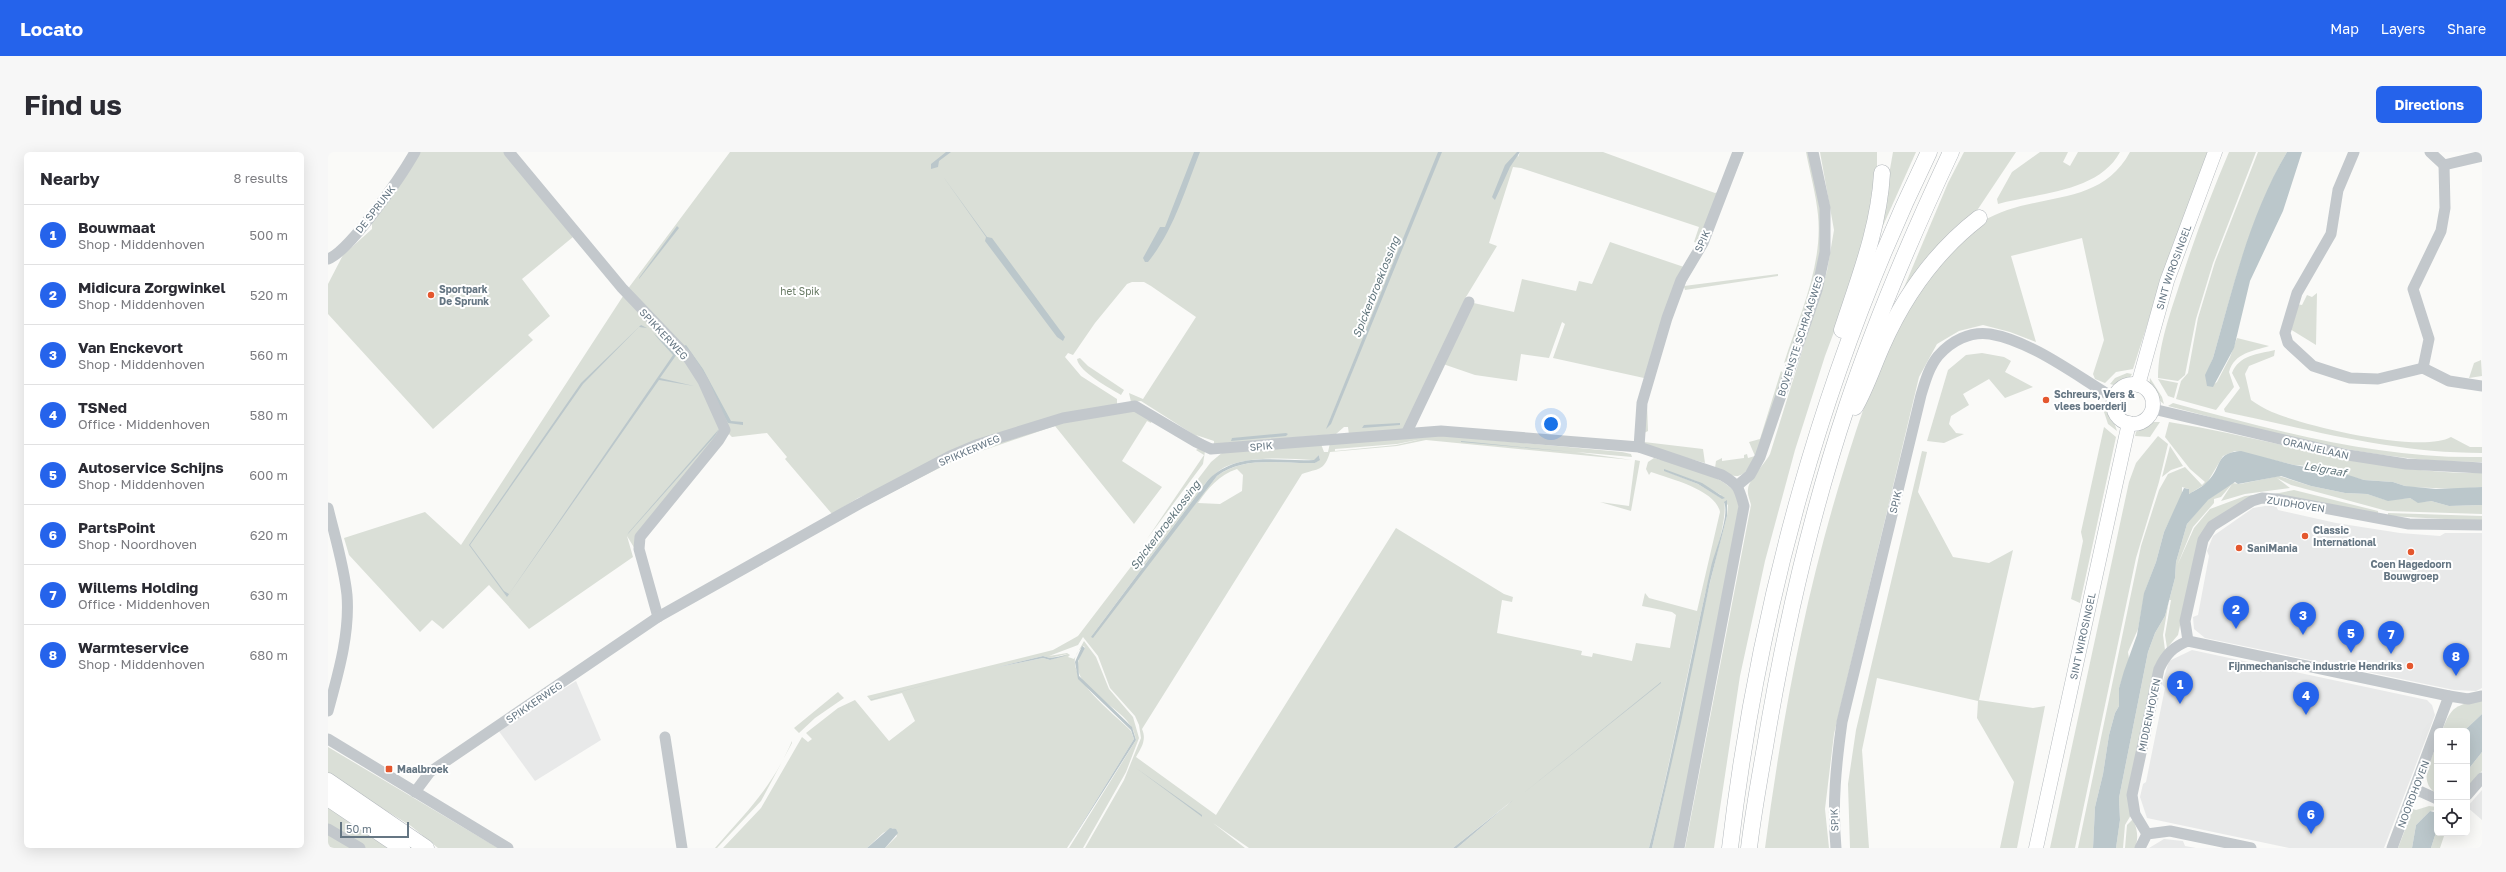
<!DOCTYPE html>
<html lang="en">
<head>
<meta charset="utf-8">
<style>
  :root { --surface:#fff; --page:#f7f7f7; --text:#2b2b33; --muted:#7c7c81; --line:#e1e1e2; --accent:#2563eb }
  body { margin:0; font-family:"Golos Text",sans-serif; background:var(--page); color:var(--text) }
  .controls { position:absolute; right:12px; bottom:12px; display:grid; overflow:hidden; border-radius:6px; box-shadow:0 4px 16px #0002 }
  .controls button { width:36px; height:36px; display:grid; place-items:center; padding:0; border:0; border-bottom:1px solid var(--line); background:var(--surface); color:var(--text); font:20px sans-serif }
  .scale { position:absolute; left:12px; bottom:10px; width:69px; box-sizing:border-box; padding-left:4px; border:2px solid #657683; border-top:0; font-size:11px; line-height:14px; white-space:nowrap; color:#657683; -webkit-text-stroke:3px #fff; paint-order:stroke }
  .you { position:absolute; left:1223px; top:272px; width:14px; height:14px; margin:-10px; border:3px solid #fff; border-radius:50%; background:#1a73e8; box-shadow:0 0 0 6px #1a73e833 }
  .badge { display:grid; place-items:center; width:26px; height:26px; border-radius:50%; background:var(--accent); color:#fff; font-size:13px; font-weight:700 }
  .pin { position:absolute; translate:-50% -33px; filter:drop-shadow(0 1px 2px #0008) }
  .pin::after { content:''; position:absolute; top:21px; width:14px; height:12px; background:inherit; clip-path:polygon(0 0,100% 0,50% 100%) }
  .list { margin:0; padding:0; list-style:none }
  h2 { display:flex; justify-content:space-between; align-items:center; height:52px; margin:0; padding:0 16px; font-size:17px }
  h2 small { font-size:13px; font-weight:400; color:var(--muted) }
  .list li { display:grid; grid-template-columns:26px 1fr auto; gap:12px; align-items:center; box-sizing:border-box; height:60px; padding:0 16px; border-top:1px solid var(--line) }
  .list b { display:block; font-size:15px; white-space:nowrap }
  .list p { margin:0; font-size:13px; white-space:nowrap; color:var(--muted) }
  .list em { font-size:13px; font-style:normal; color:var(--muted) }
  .icon { flex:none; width:22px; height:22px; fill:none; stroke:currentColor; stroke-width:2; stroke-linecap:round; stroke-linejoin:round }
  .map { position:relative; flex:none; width:2154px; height:696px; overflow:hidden; border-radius:6px }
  header { display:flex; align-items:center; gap:24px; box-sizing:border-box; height:56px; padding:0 20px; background:var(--accent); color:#fff }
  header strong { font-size:19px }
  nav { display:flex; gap:22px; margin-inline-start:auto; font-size:14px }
  .intro { display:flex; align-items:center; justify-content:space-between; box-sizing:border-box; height:96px; padding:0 24px }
  h1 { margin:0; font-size:28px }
  .button { padding:10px 18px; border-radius:6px; background:var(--accent); color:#fff; font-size:14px; font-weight:700 }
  main { display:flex; gap:24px; padding:0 24px }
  aside { flex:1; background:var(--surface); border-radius:6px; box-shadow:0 4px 16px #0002 }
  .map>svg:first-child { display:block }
  .built { fill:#e8e9e9 }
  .green { fill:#dadfd7; fill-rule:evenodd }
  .water { fill:#bbc7cb }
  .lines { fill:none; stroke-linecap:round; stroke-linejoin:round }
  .major-casing { stroke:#b5babe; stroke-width:15 }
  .highway-casing { stroke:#b4b9bd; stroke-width:17 }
  .minor { stroke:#c3c8cc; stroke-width:11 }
  .major { stroke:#fff; stroke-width:14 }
  .highway { stroke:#fff; stroke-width:16 }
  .poi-dot { fill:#e4572e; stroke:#fff; stroke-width:1.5 }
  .labels { text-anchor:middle; stroke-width:4; stroke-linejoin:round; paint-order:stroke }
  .street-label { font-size:10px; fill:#657683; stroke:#fff }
  .poi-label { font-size:10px; font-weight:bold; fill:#657683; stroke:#fff; text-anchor:start }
  .park-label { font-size:10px; fill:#687a64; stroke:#fff }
  .water-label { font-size:11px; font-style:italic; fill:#60757c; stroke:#fff }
</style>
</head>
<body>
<header>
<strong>Locato</strong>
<nav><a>Map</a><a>Layers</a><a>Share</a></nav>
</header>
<div class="intro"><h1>Find us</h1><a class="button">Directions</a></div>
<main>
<aside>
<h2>Nearby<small>8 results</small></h2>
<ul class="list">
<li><span class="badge">1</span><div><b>Bouwmaat</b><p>Shop · Middenhoven</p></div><em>500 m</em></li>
<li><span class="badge">2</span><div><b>Midicura Zorgwinkel</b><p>Shop · Middenhoven</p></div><em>520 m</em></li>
<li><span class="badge">3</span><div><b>Van Enckevort</b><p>Shop · Middenhoven</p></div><em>560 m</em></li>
<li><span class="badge">4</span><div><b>TSNed</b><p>Office · Middenhoven</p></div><em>580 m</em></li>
<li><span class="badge">5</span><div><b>Autoservice Schijns</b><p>Shop · Middenhoven</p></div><em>600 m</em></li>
<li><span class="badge">6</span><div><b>PartsPoint</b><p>Shop · Noordhoven</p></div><em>620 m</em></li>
<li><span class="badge">7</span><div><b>Willems Holding</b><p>Office · Middenhoven</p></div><em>630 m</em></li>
<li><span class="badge">8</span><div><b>Warmteservice</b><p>Shop · Middenhoven</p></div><em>680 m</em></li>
</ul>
</aside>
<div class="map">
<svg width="2154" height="696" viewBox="0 0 2154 696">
  <rect width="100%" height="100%" fill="#fafaf8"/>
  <g class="built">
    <polygon points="1937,354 1948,354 1950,358 2008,371 2072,381 2112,384 2117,381 2154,381 2154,536 2148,539 2126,538 1877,486 1866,477 1865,465 1870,463 1881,404 1879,399 1885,384 1925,356"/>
    <polygon points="1864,498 2099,548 2104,553 2107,563 2056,696 1961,696 1819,666 1812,645 1815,632 1818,630 1837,536 1834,532 1841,509"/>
    <polygon points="248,529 273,588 207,629 170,578"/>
    <polygon points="2154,638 2154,668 2139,655"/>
    <polygon points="1836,687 1855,689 1857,694 1868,696 1821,696"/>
  </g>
  <g class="green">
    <polygon points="89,0 177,0 245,85 194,127 222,164 200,183 205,188 105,277 0,162 0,132 15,103 44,77 44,71"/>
    <polygon points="402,0 1189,0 1190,5 1192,0 1275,0 1387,41 1390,40 1372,92 1366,90 1371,75 1193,16 1185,15 1161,91 1169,94 1138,145 1077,277 1021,283 1020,275 1016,275 1008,282 886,292 886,289 868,283 878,289 871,286 813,249 803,250 801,241 815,247 868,165 823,134 816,130 804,130 799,132 767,171 745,203 740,201 737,205 753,224 789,247 789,252 722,266 530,346 504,362 457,307 459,305 439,281 404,285 401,282 317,372 310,402 299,384 305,405 201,477 161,433 115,477 104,468 92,480 21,403 16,386 97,360 133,393 299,138"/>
    <polygon points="1414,0 1416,0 1381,84 1356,134 1450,122 1450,124 1357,138 1355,132 1375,91"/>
    <path d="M1478,0H1480C1487,27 1495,56 1494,84C1493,126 1474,168 1462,207L1456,211C1471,164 1495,114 1490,63C1488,42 1482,21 1478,0Z"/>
    <path d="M1492,0H1549V32L1534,105L1497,204L1467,298L1437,409L1412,524L1386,696H1357L1423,353C1422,348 1419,342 1420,337C1421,327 1437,312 1442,302L1499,119L1506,78Z"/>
    <polygon points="1565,0 1588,0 1550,85"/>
    <polygon points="1636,0 1688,0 1644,66 1564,164 1620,31"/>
    <path d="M1712,0H1740L1735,10L1742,14L1750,0H1792C1771,40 1710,41 1670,52L1669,47L1684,20Z"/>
    <path d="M1802,0H1880L1843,98L1805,217L1788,220L1777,231L1767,227L1765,222L1776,188L1754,86L1683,104L1708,190L1682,180L1655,173L1631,179L1609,192L1591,225L1506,582L1497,657L1501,696H1437C1454,567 1478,438 1517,314C1536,253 1556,193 1589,137C1600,119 1621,103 1636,88C1642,83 1647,75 1654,70C1703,38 1770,59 1802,0Z"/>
    <path d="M1901,0H1928L1885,111L1868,167L1857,223L1850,229L1830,226C1830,193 1843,159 1853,128C1867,85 1883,42 1901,0Z"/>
    <path d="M1930,0H1959C1922,65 1905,136 1885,206L1878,223L1880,232L1885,233L1889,230L1902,205L1909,186L1941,194C1925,199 1906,201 1901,220L1906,235L1888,258L1848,247L1853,229L1860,221L1870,166L1887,110Z"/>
    <polygon points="1282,90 1356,115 1316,226 1225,206 1237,172 1234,170 1221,206 1193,202 1189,229 1147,223 1115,212 1141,150 1186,160 1194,127 1248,139 1251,129 1264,132"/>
    <polygon points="1989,141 1988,193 1962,177 1968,152 1974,153 1979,143 1984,145"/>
    <path d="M1947,198L1946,204L1921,214L1917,222L1923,248C1929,252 1937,257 1944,260C1977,274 2093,302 2123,285L2142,295H2154V301C2064,301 1984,278 1897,260L1896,257L1912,236L1904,221C1911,203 1930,202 1947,198Z"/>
    <polygon points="1654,201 1676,205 1683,209 1677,220 1705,235 1677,246 1661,227 1635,242 1641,253 1623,264 1621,272 1628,281 1636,282 1616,291 1599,289 1620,218 1638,203"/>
    <path d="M752,206L760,214L796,238L793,243C782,236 751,220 749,207Z"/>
    <polygon points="2153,208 2154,224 2141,226 2146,211"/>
    <path d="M1453,219L1457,223C1450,243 1432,320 1410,324C1402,325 1394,319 1387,316L1388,309L1394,306V309L1416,306V303L1419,302L1420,306L1427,304L1421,290L1432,287Z"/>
    <path d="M1799,221L1804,222C1800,230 1791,235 1782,232L1787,226Z"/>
    <path d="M1822,226L1834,245L1836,252C1828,247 1820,235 1822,226Z"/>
    <polygon points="1830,227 1850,231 1846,246 1840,244"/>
    <polygon points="1773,251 1781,254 1789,279 1780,272"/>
    <path d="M1845,251C1945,278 2050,307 2154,305V310C2048,311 1943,281 1840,254Z"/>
    <polygon points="1319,252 1320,279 1316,281 1316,290 1375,297 1377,311 1316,294 1314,273 1317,254"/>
    <polygon points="807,259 824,268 823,271 819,269 794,309 834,335 806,372 727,274 627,308 510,368 630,304 728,271"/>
    <polygon points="1823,270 1832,270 1822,285 1807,284 1808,280"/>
    <path d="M1841,270C1946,287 2047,322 2154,321V335L2130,337L2080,335L2065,330L2036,328L1981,314L1966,313L1907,299L1895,304L1879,331L1861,342V337L1854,335V343L1836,380L1828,410L1817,439L1810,477L1800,500L1801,507L1791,536V554L1787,561L1781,583L1775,622L1767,655L1765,696H1750L1813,394L1831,338L1840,322L1857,315L1874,333L1877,330L1862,317L1837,285Z"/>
    <polygon points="1776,275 1788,285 1752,451 1743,447 1755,389 1753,380"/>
    <path d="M1110,283L1294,300L1303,302L1304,305L1248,300L1304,308L1098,288L1069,294L1002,300C996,320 990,316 974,322L814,577C819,588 813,596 808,605L888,663L1068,376L1176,442L1185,445L1184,450L1174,448L1169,481L1254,499L1253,503L1264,505L1265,501L1304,509L1308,491L1342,496L1348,463L1344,460L1314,454L1317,441L1321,446L1369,459L1392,360C1388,338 1343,327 1323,320L1321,323L1318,317L1320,310L1326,306C1350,312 1386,320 1404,337C1408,341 1409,348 1411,354L1348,696H1324C1350,586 1369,473 1399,364L1400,353L1396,350C1401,365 1380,428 1376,447C1357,530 1342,614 1321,696H1129L1185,648L1125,696H921L885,671L917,696H757L796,628L813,586L811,573L807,564L782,536L770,504L755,485L750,493L721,504L739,501L742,503L740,505L746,507L756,489L768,505L781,537L805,565L811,586L798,620L755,696H741L808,588C807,584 806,579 804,576C791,550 729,532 757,496L756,494C723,516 788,563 803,579L806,587L739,696H557L569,684L565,676L555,681L539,696H395L433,656L474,585L480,590L484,587L478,581L510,556L527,548L561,589L587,569L574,541L543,549L539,544L725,498L750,484L883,310L895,300L993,292L996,300H1000L1002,291ZM1094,287L1116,288L1094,287L1068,293L1007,299V297L1069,292ZM991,303L992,307L987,311C954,312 917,303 889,324L763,485L880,328C885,324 891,318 897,315C920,304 959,306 984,308H988ZM909,317L915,323L914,339L892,352L870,351C880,336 891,323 909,317ZM1335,318L1368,329L1393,343V346L1370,332ZM739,502L722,508L715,506L666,516L715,504L722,506Z"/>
    <polygon points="1830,284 1840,292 1831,330 1808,406 1747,696 1722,696 1801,330 1808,311"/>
    <polygon points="1842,294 1855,314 1843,318 1834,325"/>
    <polygon points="871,296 877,299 875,312 819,387 876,303 868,298"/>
    <polygon points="1594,299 1599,300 1590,340 1625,405 1661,411 1685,398 1651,548 1705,556 1717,554 1689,696 1672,696 1686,630 1649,566 1650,549 1549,526 1534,598 1541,696 1522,696 1520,632 1528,578"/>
    <polygon points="1307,308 1312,309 1303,359 1272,350 1301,354"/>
    <polygon points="1951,324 1983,334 2017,341 2039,342 2058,348 2082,346 2089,350 2103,349 2121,354 2154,353 2154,362 2059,359 1963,333 1949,326 1962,336 1917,342 1893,349 1904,332 1893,345 1886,347 1886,351 1865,375 1849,414 1866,376 1882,357 1917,344 1926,343 1869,395 1850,483 1839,496 1837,483 1843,448 1841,448 1835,483 1837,498 1827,513 1803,663 1797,673 1795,696 1788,696 1792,668 1791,646 1820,500 1827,481 1837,464 1847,426 1848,410 1859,372 1878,349 1904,331 1912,332"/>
    <polygon points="1966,338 2050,359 2050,362 1946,342"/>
    <polygon points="2060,361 2154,364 2154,369 2060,364"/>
    <polygon points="510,540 516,546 487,566 471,581 466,576"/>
    <path d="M2154,548V562L2136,579H2114C2123,554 2128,553 2154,548Z"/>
    <path d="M464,589V591L433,649L389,696H387C420,658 443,637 464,589Z"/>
    <path d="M2109,592V642C2089,629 2103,609 2109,592Z"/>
    <polygon points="0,595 170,696 110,696 83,674 0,623"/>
    <polygon points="2154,600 2154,619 2139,637 2139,619"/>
    <polygon points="0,645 85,696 0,696"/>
    <polygon points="2101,654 2109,655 2109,658 2102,659 2088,673 2084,696 2070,696 2085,657 2088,658"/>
    <path d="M1805,667C1809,677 1811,685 1807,696H1797L1799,673Z"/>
    <polygon points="2109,677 2109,681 2117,681 2112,696 2103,696"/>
  </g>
  <g class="water">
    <polygon points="618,0 623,0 611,9 610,15 603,17 603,12"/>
    <path d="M866,0H872C857,38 846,78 820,110H817L815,106L832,75H837Z"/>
    <polygon points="1110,0 1114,0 1003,272 998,277"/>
    <polygon points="1189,0 1192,0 1182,15 1167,48 1164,45 1177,13"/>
    <path d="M1959,0H1974L1955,59L1922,129L1906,196L1885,235L1879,234L1877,223L1885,206C1905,136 1921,64 1959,0Z"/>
    <polygon points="614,23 659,85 664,86 737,185 735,189 729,185 657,89 658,85"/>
    <polygon points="349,74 351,76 311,127 311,126"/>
    <polygon points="313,173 319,176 311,175 255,232 142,393 176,439 181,442 345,203 325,181 349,202 332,226 366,234 331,228 179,445 141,393 253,231"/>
    <polygon points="358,193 375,217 403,269 415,270 415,273 400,271 356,194"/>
    <polygon points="1072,271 1072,273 1034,276 1036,273"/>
    <polygon points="391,277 387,284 299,383 301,380"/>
    <polygon points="958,281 960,282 958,284 903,289 904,286"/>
    <polygon points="1133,289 1245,300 1133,290"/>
    <path d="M1913,299L1966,313L2014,321L2036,328L2065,330L2077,334L2108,337L2154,335V353L2121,354L2103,349L2090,351L2082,346L2060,349L2039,342L2017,341L1983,334L1953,324L1910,332L1907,330L1880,348L1859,372L1848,410L1847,426L1837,464L1827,481L1820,500L1791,646L1792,668L1788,696H1765L1767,655L1775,622L1781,583L1787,561L1791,554V536L1796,519L1809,483L1816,441L1828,410L1836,380L1856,336L1861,337V342C1867,338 1875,335 1880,329C1895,314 1886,301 1913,299Z"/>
    <path d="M991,303L992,308L987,311C954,312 916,303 889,324L765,486L763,485L880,328C911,298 946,310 986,308Z"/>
    <polygon points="1336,317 1374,331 1397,346 1394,347 1370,332 1336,319"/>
    <path d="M1399,348V364L1382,430L1353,570L1324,696H1321C1345,603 1362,508 1383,415C1387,399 1402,364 1396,350Z"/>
    <polygon points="754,494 757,496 750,509 751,524 804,575 808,588 739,696 806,587 803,578 750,527 747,510"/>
    <polygon points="740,503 722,508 715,506 666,516 715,504 722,506"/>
    <polygon points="615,528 543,548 542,548"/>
    <polygon points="1333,530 1333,531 1192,644"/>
    <polygon points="2154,562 2154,600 2139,619 2139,579 2136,579"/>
    <polygon points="808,616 874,663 874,665 873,664"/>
    <polygon points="1185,648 1129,696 1125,696 1183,650"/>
    <polygon points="2107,657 2109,677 2103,696 2084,696 2088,673 2102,659 2106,660"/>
    <polygon points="562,676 568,677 570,681 557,696 539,696"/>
  </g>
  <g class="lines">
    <defs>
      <g id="major">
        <circle cx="1805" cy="252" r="20"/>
        <path id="s1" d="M1810,233L1839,129L1887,0"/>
        <path id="s2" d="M1708,696L1801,271"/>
      </g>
      <g id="highway">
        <path d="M1514,178C1531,126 1551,76 1554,21"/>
        <path d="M1527,255C1538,236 1545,214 1554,194C1576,144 1607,100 1651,66"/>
        <polyline points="0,629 98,696"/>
        <polyline points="0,646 74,696"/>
        <path d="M1402,696C1430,456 1495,218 1601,0"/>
        <path d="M1421,696C1425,662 1431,629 1437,595C1456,480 1482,365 1519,254C1548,167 1584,83 1623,0"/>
      </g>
    </defs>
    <use href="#major" class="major-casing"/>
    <use href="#highway" class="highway-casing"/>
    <g class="minor">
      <polyline points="181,0 294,136 359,204 375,229 397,278 391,288 312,385 311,397 330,465"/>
      <polyline points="2026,0 2010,38 2003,82 1969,141 1957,181 1960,191 1985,214 2022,226 2050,227 2095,216 2121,229 2154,234"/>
      <polyline points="2102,0 2116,13"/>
      <polyline points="2116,13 2154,4"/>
      <path d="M0,107C22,99 74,23 87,0"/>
      <polyline points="2095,216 2101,187 2085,137 2113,79 2117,56 2116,13"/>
      <polyline points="1825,257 2020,303 2078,312 2154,316"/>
      <polyline points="1079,280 1141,150"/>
      <polyline points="1311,295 1314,251 1339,166 1353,128 1375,91 1410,0"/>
      <polyline points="1410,333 1422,323 1432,305 1489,138 1497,100 1497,56 1485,0"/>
      <path d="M0,356C7,385 16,414 19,443C22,482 10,522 0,559"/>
      <polyline points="1860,489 1857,469 1875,388 1884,374 1924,349 1934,346 1948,347 2081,372 2154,373"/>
      <polyline points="337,585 354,696"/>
      <polyline points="0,587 180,696"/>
      <polyline points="2087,637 2109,647"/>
      <path d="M87,640L102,620L330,465L531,352L622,304L648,293L735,266L807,254L868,290L883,297L1113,279L1311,295L1394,323C1411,333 1411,336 1416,354L1351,696"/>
      <polyline points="2139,643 2154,626"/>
      <polyline points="0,677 32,696"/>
      <path d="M1819,682L1807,662L1804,643L1831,517C1838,502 1845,495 1860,489L2121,544L2140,547L2154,544"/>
      <path d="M1508,696C1504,653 1508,613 1514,570L1593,243C1597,230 1601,215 1610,204C1623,189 1642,179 1662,182C1704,189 1750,225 1786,246"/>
      <polyline points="1812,696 1819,682 1842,679 1923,696"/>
      <polyline points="2064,696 2121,544"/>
    </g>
    <use href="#major" class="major"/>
    <use href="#highway" class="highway"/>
  </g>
  <g class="poi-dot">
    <circle cx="103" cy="143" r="4"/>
    <circle cx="1718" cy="248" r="4"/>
    <circle cx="1977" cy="384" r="4"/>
    <circle cx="1911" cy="396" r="4"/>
    <circle cx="2083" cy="400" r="4"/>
    <circle cx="2082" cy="514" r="4"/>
    <rect x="57" y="613" width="8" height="8" rx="2"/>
  </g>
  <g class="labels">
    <g class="street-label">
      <text transform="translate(47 57) rotate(-52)" y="4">DE SPRUNK</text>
      <text transform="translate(1374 89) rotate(-65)" y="4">SPIK</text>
      <text dy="4" stroke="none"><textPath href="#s1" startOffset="123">SINT WIROSINGEL</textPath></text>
      <text transform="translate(336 182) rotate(47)" y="4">SPIKKERWEG</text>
      <text transform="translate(1472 184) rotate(-72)" y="4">BOVENSTE SCHRAAGWEG</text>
      <text transform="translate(933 294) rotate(-5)" y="4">SPIK</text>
      <text transform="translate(1988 296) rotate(13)" y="4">ORANJELAAN</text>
      <text transform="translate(641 298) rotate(-23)" y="4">SPIKKERWEG</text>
      <text transform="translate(1567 350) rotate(-77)" y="4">SPIK</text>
      <text transform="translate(1968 352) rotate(9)" y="4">ZUIDHOVEN</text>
      <text dy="4" stroke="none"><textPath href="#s2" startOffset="217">SINT WIROSINGEL</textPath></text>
      <text transform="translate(206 550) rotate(-34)" y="4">SPIKKERWEG</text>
      <text transform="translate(1821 563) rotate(-78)" y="4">MIDDENHOVEN</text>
      <text transform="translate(2085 642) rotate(-69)" y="4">NOORDHOVEN</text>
      <text transform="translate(1506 668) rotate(-93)" y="4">SPIK</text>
    </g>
    <g class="poi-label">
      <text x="111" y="141">Sportpark<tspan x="111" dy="12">De Sprunk</tspan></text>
      <text x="1726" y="246">Schreurs, Vers &amp;<tspan x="1726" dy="12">vlees boerderij</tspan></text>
      <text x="1985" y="382">Classic<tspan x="1985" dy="12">International</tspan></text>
      <text x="1919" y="400">SaniMania</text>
      <text x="2083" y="416" text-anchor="middle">Coen Hagedoorn<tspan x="2083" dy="12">Bouwgroep</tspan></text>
      <text x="2074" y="518" text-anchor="end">Fijnmechanische industrie Hendriks</text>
      <text x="69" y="621">Maalbroek</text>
    </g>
    <g class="park-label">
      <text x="472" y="143">het Spik</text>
    </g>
    <g class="water-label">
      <text transform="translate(1048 135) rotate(-68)" y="4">Spickerbroeklossing</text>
      <text transform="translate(1997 317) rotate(10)" y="4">Leigraaf</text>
      <text transform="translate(837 373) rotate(-53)" y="4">Spickerbroeklossing</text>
    </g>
  </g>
</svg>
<div class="controls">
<button>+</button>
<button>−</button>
<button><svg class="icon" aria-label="locate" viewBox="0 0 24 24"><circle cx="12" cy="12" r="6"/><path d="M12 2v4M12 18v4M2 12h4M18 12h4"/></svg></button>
</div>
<div class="scale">50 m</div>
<div class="you"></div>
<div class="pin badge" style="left:1852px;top:552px">1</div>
<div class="pin badge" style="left:1908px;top:477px">2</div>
<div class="pin badge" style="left:1975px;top:483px">3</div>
<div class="pin badge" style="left:1978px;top:563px">4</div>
<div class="pin badge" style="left:2023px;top:501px">5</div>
<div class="pin badge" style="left:1983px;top:682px">6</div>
<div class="pin badge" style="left:2063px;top:502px">7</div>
<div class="pin badge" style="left:2128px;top:524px">8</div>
</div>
</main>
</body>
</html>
